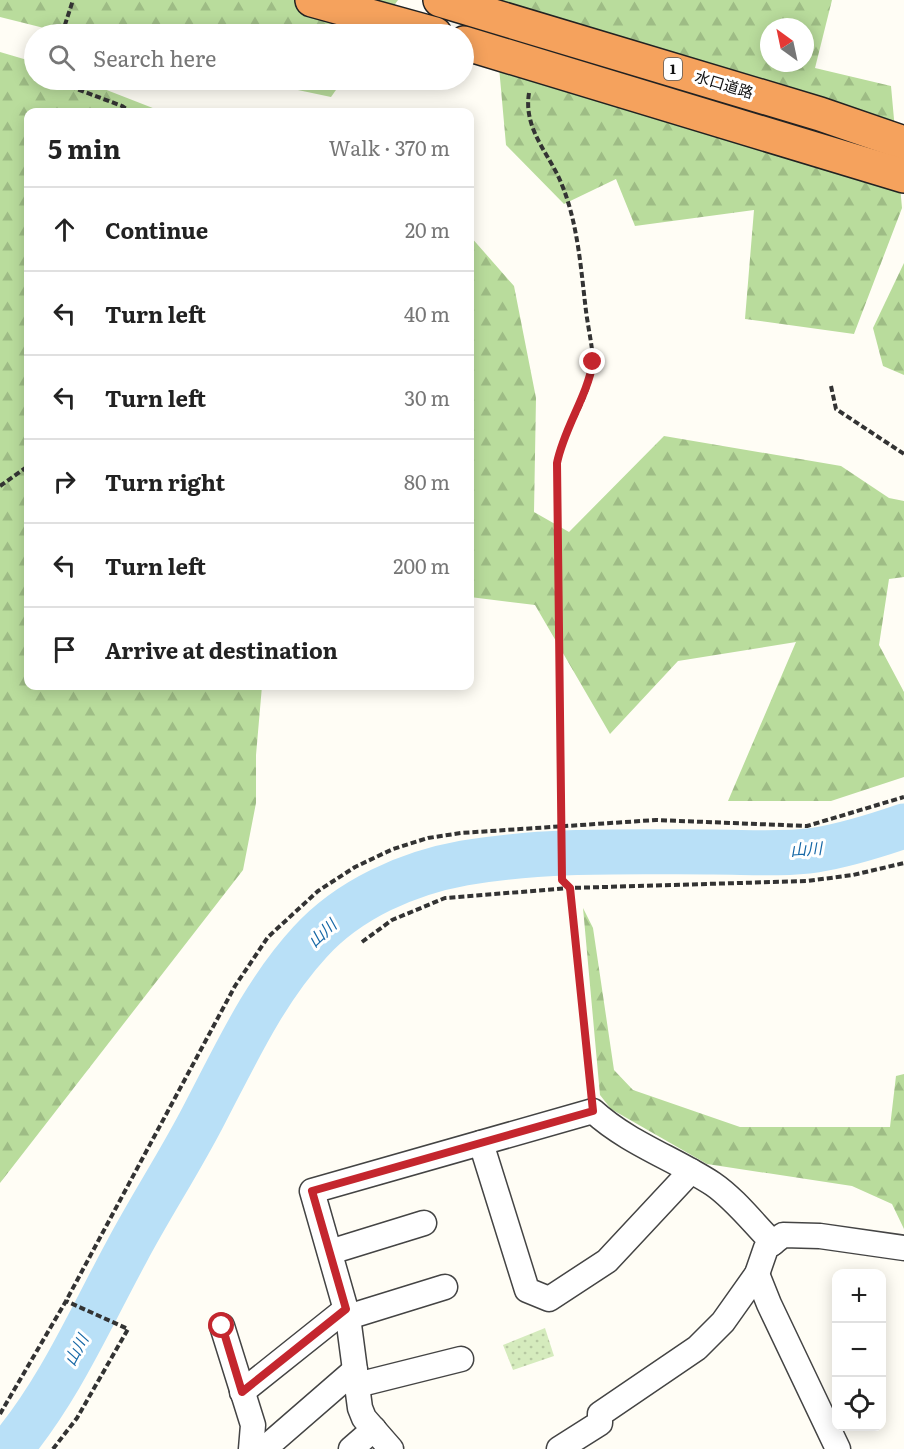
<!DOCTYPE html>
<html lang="en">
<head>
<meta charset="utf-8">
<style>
  :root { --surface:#fff; --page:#f6f6f6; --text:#222; --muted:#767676; --line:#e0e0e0 }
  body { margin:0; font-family:Literata,"Noto Sans JP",serif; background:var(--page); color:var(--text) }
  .controls { position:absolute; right:18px; bottom:18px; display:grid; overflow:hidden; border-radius:12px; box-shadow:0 3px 15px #0003 }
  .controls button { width:54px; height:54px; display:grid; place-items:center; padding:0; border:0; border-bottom:2px solid var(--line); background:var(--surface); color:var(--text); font:30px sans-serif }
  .compass { position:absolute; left:760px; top:18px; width:54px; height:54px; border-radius:50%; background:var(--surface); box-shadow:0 3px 15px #0003; rotate:327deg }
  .stop { position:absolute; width:18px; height:18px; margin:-14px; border:4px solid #c4262e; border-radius:50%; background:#fff }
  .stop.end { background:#c4262e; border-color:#fff; box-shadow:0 2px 6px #0008 }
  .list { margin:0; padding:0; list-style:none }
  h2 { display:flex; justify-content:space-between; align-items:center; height:78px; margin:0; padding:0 24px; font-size:26px }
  h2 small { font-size:20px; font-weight:400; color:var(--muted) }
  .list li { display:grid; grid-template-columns:39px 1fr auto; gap:18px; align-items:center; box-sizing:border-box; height:84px; padding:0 24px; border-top:2px solid var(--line) }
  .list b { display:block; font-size:22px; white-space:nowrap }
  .list em { font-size:20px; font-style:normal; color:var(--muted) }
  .icon { flex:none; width:33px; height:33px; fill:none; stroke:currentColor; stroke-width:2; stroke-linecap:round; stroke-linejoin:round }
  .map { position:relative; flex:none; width:904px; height:1449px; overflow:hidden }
  .search { position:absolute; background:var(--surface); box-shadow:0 3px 15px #0003; left:24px; top:24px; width:450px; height:66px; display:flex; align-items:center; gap:15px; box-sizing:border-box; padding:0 21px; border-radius:33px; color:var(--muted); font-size:22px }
  .panel { position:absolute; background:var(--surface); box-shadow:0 3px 15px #0003; left:24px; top:108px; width:450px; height:582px; border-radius:12px }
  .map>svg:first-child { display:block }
  .forest { fill:url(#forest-firs); fill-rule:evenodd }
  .park { fill:url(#park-dots) }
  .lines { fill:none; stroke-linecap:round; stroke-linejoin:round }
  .river { stroke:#b9e0f7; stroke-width:45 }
  .minor-casing { stroke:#444; stroke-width:27 }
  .highway-casing { stroke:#222; stroke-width:36 }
  .path { stroke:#333; stroke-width:4; stroke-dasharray:6 3; stroke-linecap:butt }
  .minor { stroke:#fff; stroke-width:24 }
  .highway { stroke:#f5a25d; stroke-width:33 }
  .route { stroke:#c4262e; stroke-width:8 }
  .labels { text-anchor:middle; stroke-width:6; stroke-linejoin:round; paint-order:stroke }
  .shield { fill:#fff; stroke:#585858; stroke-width:1.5 }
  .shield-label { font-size:14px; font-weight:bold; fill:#111 }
  .street-label { font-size:15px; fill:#111; stroke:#fff }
  .water-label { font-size:16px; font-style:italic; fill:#1768a6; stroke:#fff }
</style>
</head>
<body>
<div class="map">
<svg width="904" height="1449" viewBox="0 0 904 1449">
  <defs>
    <pattern id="forest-firs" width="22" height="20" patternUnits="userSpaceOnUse" patternTransform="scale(1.5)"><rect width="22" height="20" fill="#b9dc9c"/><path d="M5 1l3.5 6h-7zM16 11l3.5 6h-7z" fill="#9ebc85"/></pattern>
    <pattern id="park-dots" width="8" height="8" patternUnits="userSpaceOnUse" patternTransform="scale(1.5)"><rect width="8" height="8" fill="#d5ebbd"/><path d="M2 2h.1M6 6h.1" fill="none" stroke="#b6c8a1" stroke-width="1.8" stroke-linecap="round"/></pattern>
  </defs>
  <rect width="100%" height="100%" fill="#fffdf5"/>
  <g class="forest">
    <polygon points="0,0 398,0 374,34 68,34 0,17"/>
    <path d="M493,0H832L815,68L891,86L902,208L854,334L745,319L754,210L635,226L616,179L564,204L506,145ZM769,27H805V63H769Z"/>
    <polygon points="0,52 34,62 34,80 81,80 163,112 28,112 28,686 262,686 256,755 256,803 243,870 0,1183"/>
    <polygon points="250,80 343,80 331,97"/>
    <polygon points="470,236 514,286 536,398 534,512 569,532 664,436 841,466 889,498 904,501 904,577 889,579 879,645 904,692 904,777 831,801 728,801 796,642 678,661 610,734 535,605 470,597"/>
    <polygon points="904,263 904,375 883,366 873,328"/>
    <polygon points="583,908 593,928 614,1070 633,1090 740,1127 890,1127 896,1076 904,1074 904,1229 892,1204 852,1186 707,1164 611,1109 600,1095"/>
  </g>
  <polygon class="park" points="545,1328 554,1356 513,1370 503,1345"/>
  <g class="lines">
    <path class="river" d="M10,1449C60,1389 90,1319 127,1251C152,1204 181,1160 205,1113C236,1054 264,992 310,942C349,899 408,873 464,863C545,849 631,852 713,852C747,852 782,855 816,850C846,845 875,836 904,826"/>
    <defs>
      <g id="minor">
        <polyline points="481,1143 527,1290 549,1299 607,1261 691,1171"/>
        <polyline points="330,1252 424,1223"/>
        <polyline points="757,1274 769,1304 838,1449"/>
        <polyline points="348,1317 445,1287"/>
        <polyline points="222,1326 253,1425 251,1449"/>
        <polyline points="357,1385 461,1359"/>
        <polyline points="242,1392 346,1309"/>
        <polyline points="264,1449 355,1370"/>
        <polyline points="351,1449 374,1429"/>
        <path d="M391,1449L364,1418L360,1408L348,1317L312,1191L593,1111C628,1143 673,1158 713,1184C735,1199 754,1224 773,1243"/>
        <polyline points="559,1449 600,1423 600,1414 697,1348 723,1322 757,1274 766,1248 783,1235 820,1236 904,1248"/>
      </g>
      <g id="highway">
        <polyline points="312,0 435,34"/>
        <polyline points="440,0 820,114 904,143"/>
        <polyline points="464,43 904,176"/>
      </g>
    </defs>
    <use href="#minor" class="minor-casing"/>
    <use href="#highway" class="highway-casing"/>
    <g class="path">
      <polyline points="62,34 73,0"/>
      <polyline points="53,80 122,106 131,112"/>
      <path d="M529,93C523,130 550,154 562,185C578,224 581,270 586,311C588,327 592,344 593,360C593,393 564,430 557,463L562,880L570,888L592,1089"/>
      <polyline points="831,386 836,409 904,454"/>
      <polyline points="0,486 28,466"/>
      <polyline points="362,942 392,920 445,898 570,888 807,881 853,875 904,863"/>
      <polyline points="0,1414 66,1301 235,986 268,937 318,891 355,867 393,849 428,838 461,833 656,820 807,826 904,797"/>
      <polyline points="53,1449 77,1418 128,1329 66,1301"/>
    </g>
    <use href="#minor" class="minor"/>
    <use href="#highway" class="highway"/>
  </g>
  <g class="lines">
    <path class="route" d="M222,1326L242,1392L346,1309L312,1191L593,1111L570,888L562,880L557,463C564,428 587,397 593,362"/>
  </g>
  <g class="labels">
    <rect class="shield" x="664" y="58" width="18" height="22" rx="4.5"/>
    <g class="shield-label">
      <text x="673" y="74">1</text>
    </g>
    <g class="street-label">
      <text transform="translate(724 85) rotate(17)" y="5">水口道路</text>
    </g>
    <g class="water-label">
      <text transform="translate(806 849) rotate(-4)" y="6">山川</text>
      <text transform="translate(322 933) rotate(-43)" y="6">山川</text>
      <text transform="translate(76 1350) rotate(-62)" y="6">山川</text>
    </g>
  </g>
</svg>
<div class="controls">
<button>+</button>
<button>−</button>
<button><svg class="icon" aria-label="locate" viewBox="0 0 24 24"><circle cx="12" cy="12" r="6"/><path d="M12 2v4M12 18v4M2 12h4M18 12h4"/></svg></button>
</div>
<svg class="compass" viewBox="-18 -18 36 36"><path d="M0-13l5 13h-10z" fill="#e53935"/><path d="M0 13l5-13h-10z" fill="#767676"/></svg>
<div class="stop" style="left:222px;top:1326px"></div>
<div class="stop end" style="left:593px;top:362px"></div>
<div class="search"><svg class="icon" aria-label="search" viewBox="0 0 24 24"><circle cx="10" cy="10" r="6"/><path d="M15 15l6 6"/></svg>Search here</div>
<section class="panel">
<h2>5 min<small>Walk · 370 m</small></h2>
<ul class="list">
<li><svg class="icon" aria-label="ahead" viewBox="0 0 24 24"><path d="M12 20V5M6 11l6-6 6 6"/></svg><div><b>Continue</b></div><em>20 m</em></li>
<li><svg class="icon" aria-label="left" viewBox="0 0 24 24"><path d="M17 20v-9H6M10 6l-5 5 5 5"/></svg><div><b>Turn left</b></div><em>40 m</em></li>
<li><svg class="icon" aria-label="left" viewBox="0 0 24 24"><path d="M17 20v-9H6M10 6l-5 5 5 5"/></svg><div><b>Turn left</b></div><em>30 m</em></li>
<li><svg class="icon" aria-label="right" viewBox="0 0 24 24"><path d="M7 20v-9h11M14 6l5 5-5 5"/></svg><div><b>Turn right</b></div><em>80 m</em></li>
<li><svg class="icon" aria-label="left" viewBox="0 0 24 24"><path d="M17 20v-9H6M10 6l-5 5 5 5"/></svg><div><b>Turn left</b></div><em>200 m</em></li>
<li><svg class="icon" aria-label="arrive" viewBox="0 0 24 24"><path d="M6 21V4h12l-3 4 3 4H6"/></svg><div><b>Arrive at destination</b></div></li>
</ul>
</section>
</div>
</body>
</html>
